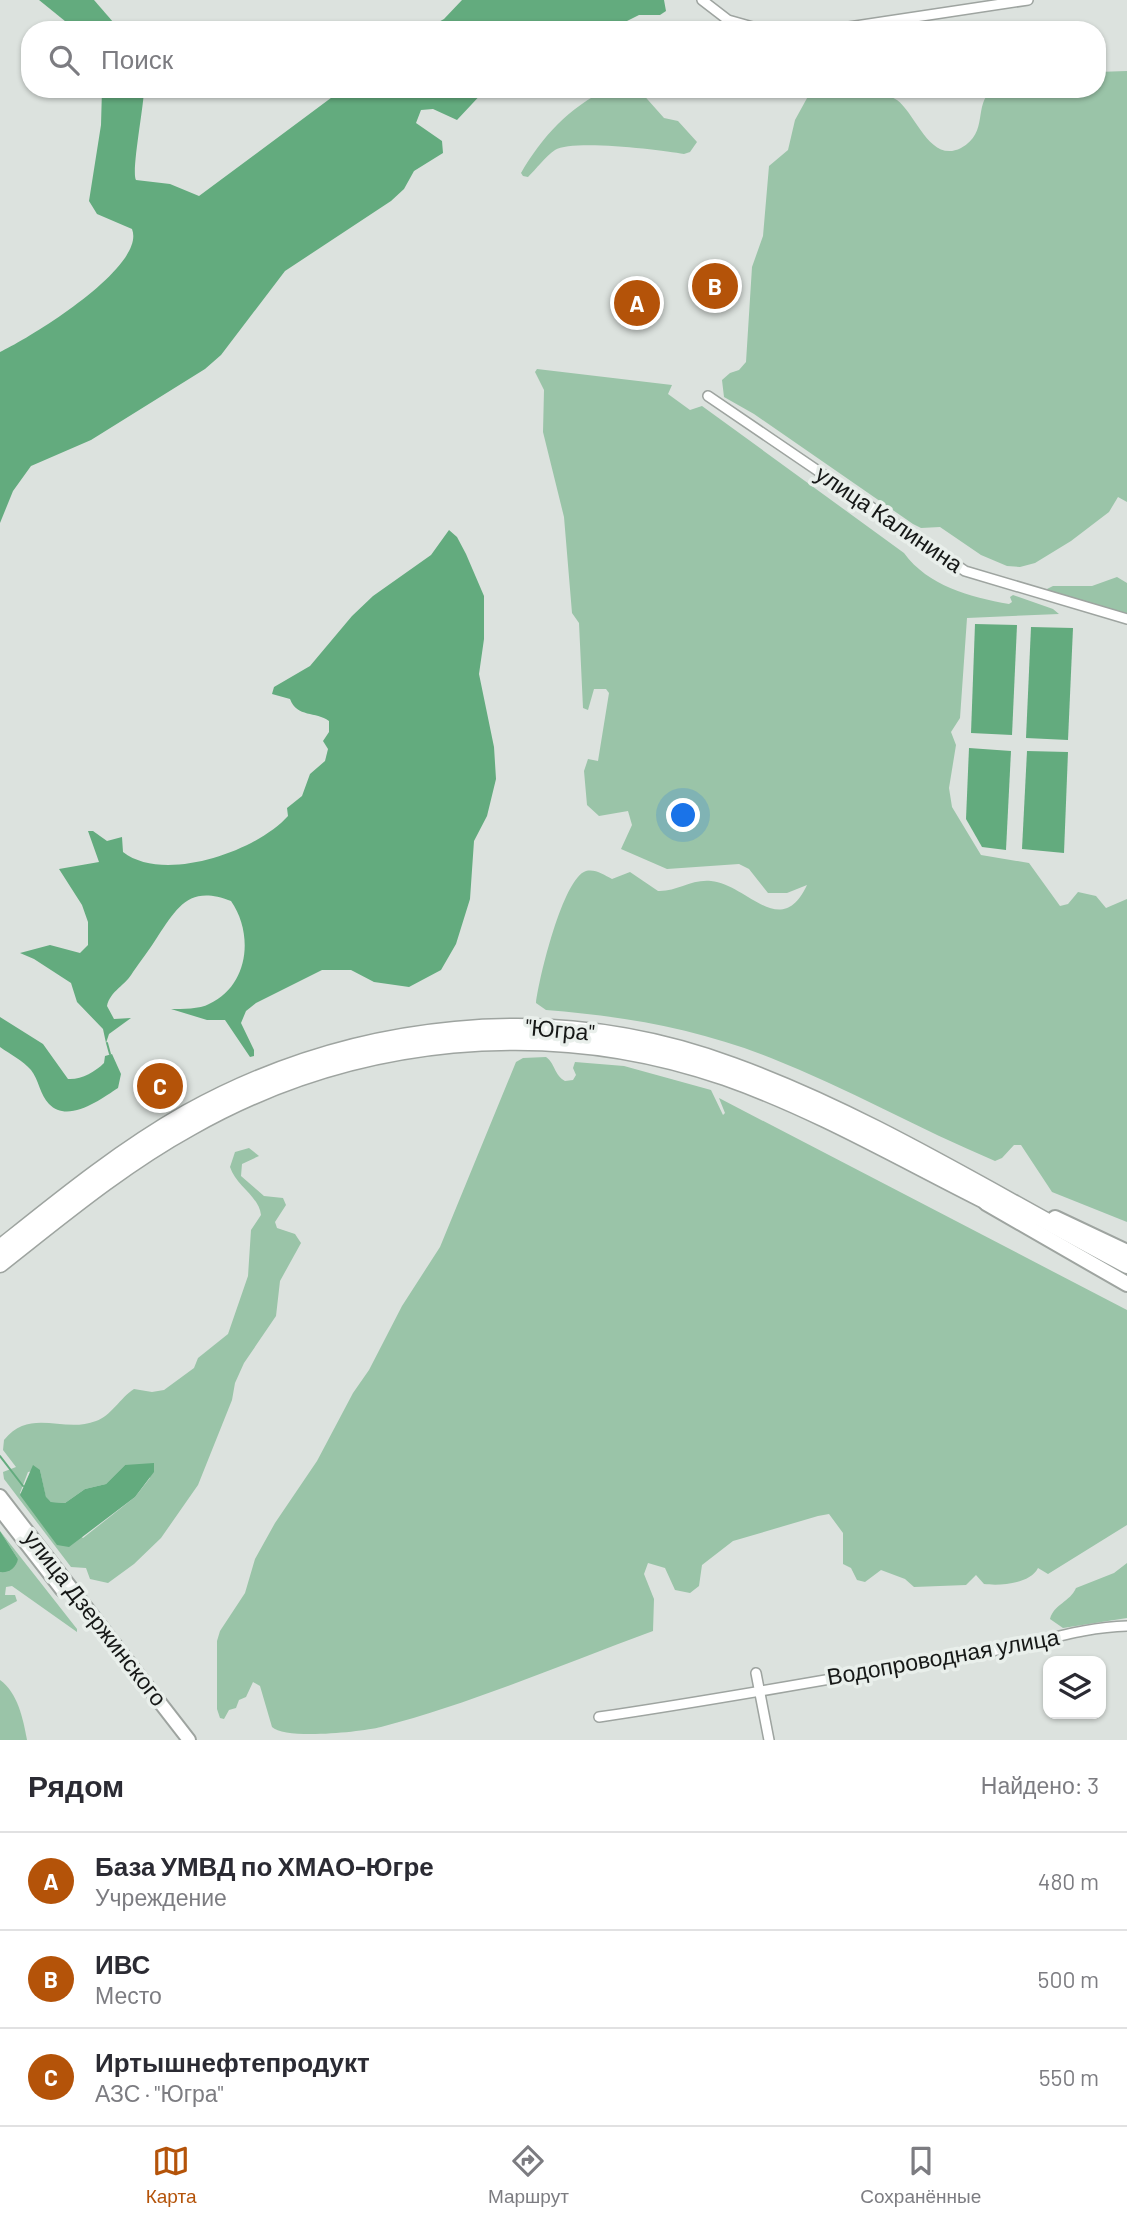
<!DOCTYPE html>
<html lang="ru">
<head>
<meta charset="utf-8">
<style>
  :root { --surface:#fff; --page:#f7f7f7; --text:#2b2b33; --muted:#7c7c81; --line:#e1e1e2; --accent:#b45309 }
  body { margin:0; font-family:Barlow,sans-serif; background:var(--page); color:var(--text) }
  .controls { position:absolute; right:21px; bottom:21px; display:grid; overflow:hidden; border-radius:14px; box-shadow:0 2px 5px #0004 }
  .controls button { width:63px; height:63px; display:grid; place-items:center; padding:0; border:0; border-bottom:2px solid var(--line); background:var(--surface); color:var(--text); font:35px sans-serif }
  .you { position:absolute; left:684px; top:816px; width:24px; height:24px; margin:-18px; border:5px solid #fff; border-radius:50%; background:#1a73e8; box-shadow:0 0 0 10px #1a73e833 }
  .badge { display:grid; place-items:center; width:46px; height:46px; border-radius:50%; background:var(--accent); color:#fff; font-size:23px; font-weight:700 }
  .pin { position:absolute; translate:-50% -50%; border:4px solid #fff; box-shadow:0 2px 7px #0006 }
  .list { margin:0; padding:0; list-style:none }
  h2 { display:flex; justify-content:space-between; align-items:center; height:91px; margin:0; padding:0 28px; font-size:30px }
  h2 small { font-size:23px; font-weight:400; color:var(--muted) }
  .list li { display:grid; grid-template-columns:46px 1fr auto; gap:21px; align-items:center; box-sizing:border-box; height:98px; padding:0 28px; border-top:2px solid var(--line) }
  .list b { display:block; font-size:26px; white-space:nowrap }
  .list p { margin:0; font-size:23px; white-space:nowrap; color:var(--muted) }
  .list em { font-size:23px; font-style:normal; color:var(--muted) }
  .icon { flex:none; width:38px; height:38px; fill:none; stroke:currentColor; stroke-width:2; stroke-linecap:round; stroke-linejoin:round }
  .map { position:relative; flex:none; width:1127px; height:1740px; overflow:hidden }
  .search { position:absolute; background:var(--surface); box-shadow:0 2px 5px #0004; left:21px; right:21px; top:21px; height:77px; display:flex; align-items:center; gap:18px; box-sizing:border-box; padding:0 24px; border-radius:28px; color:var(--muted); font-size:26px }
  .sheet { height:385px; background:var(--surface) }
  nav { display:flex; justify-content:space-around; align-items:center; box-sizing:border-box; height:98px; border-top:2px solid var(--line); background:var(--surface); font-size:19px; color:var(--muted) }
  nav a { display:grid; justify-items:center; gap:4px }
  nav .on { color:var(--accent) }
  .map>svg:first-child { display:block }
  .green { fill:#9ac4a8; fill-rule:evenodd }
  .water { fill:#63ab7e }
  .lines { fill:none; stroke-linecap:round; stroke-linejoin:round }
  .stream { stroke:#63ab7e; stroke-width:2 }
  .street-casing { stroke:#9ea4a0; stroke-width:12 }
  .secondary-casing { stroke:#9ea4a0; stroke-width:16 }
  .primary-casing { stroke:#9ea4a0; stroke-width:18 }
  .highway-casing { stroke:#9ea4a0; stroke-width:19 }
  .street { stroke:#fff; stroke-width:9 }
  .secondary { stroke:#fff; stroke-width:12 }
  .primary { stroke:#fff; stroke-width:14 }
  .highway { stroke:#fff; stroke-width:16 }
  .labels { text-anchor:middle; stroke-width:7; stroke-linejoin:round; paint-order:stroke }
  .street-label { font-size:23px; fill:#161817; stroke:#e9efeb }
</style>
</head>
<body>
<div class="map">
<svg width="1127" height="1740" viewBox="0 0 1127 1740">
  <rect width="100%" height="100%" fill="#dce2de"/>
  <g class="green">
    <path d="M1127,71V502L1118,497L1109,512L1071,541L1035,563L1020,567L1007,566L981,555L940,527L921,528L913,524L754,414L724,397L722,380L730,373L739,370L746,362L752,267L763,236L769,166L788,150L795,120L812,89C841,89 872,84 897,100C916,114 930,164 961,148C990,132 972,105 993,89H1097V72Z"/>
    <path d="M608,89L640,91L664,118L678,121L697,142L690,152L684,154C661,150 573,139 555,150C545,157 536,169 528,177L523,176L521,173C542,137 569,107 608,89Z"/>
    <path d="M537,369L672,385L668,394L690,410L702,406L904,553C928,586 970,597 1009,604L1012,602L1010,597L1013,595L1053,609L1059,614L967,618L960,718L951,732L956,745L949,788L952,807L981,855L1029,863L1060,906L1068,904L1078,892L1096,896L1106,908L1127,899V1222L1052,1192L1021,1145H1014L1002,1158L995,1161C919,1129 847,1088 771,1058C698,1029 624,1016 546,1010L536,1003C539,978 563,878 586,871C596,869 604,875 612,879L630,872L658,891C676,892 691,879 711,881C747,884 781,941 807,885L787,893H768L749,869L739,864L667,869L621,849L632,825L628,811L599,816L587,805L584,771L588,759L598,761L609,693L606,689H594L588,710L583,708L579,623L572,613L564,517L543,432L544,390L535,372Z"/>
    <polygon points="1117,577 1127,583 1127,615 1045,590 1053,586 1092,586"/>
    <path d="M546,1057C555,1063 554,1075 565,1081L573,1080L576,1075L573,1068L575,1062L624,1066L711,1090L723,1115L725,1113L719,1098L1127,1310V1525L1048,1574L1038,1568C1030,1584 1000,1586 984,1584L976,1575L966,1585L914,1587L905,1579L881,1570L865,1582L857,1580L851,1568L843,1564V1533L829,1514L818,1516L733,1541L702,1565L699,1586L690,1593L675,1590L665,1568L648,1563L644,1574L654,1599L653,1631C563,1664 473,1703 381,1727C361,1732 285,1740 272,1727L260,1686L253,1682L246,1697L239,1700L236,1708L229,1710L224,1719L220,1718L217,1709V1641L220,1631L245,1593L255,1559L275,1523L317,1461L353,1393L369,1370L402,1306L440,1247L516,1062L523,1058Z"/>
    <path d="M249,1148L259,1156L242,1164L241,1176L264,1196L283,1198L286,1205L275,1222L277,1228L295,1234L301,1243L280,1281L276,1316L244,1363L235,1383L232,1400L198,1485L161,1538L134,1564L108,1583L90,1579L86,1568L71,1567L4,1479L3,1472L16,1467L3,1450L4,1440C31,1407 63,1434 96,1421C111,1416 120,1398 134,1389L152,1392L164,1390L194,1368L198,1358L228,1334L248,1276L251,1230L261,1215C259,1196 236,1186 230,1167L235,1152ZM125,1465L146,1466L150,1478L135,1497L83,1538L20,1493L28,1472L40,1470L46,1498L51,1502L65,1503L85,1489L106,1484Z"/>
    <polygon points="0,1531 77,1629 77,1632 12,1586 6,1587 5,1595 15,1595 17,1601 0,1610 0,1572 10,1570 18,1559"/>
    <path d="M1127,1563V1618L1063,1628L1050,1619C1054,1604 1070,1602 1076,1588L1114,1573Z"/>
    <path d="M0,1680C18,1693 23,1719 27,1740H0Z"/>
  </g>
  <g class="water">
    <polygon points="39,0 94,0 120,30 76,30"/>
    <polygon points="462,0 664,0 666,11 660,15 639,15 619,25 600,30 424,30 444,19"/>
    <path d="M102,89H144C144,106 131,172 136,180L170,184L199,196L343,89H486L457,120L433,109L421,110L416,123L442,141L443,153L414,171L404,189L391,201L285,271L221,355L205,369L91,440L31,466L13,491L0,523V352C28,339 147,267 132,229L97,214L89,201L101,125Z"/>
    <path d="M449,530L457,537L466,554L484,596V639L479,674L494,747L496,779L487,816L474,841L470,899L456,944L441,970L409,987L374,982L351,970H322L256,1003L246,1011L241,1023L254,1050V1056L250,1057L225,1020H207L171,1009C182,1009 200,1009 209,1004C249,986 254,934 231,901C190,885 178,906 158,936C150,949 141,960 133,972C126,985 110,991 107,1006L114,1019L131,1018L109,1034L106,1043L103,1029L77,1002L71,983L34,959L20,953L50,945L80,953L88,945V922L82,905L59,869L99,862L88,831H93L107,841L122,837L123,852C164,884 257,851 288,816L287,808L302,796L310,774L325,761L328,749L323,741L329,732V721C316,711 297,718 290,699L272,694L274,687L310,666L352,616L373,596L431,555Z"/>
    <polygon points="975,624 1017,625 1012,735 971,733"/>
    <polygon points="1031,627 1073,628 1068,740 1026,738"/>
    <polygon points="969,748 1011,751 1006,850 982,847 966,819"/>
    <polygon points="1027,751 1068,752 1064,853 1022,849"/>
    <path d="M0,1017L43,1044L68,1079C81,1080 95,1072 104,1063L105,1056L112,1054L121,1074L118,1088C101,1099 68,1124 49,1104C40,1095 39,1080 31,1070C23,1061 10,1054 0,1047Z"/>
    <polygon points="154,1463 154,1472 135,1497 69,1547 57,1545 20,1495 33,1465 40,1470 46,1497 51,1502 65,1503 85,1489 106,1484 125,1465"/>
    <path d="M0,1531L18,1559C16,1568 9,1573 0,1572Z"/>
  </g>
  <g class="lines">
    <g class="stream">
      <polyline points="107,1043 110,1054"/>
      <polyline points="0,1456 23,1486"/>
    </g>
    <defs>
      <g id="street">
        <polyline points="702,0 728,20 763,30"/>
        <polyline points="829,30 1028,0"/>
        <polyline points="708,396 965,571 1127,619"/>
        <polyline points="756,1673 769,1740"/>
        <path d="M599,1717C729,1698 857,1674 986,1652C1033,1645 1079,1627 1127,1626"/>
      </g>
      <g id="secondary">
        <polyline points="0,1496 189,1740"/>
        <polyline points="0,1510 62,1590"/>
      </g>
      <g id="primary">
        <polyline points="986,1203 1127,1284"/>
        <polyline points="1055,1218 1127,1252"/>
      </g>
      <g id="highway">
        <path d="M0,1248C60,1200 120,1151 187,1113C353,1021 554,999 733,1066C871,1116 997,1197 1127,1265"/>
        <path d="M0,1264C61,1216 122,1165 191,1127C353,1035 549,1016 725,1077C819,1110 907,1162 996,1206"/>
      </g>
    </defs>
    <use href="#street" class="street-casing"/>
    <use href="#secondary" class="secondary-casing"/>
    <use href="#primary" class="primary-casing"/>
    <use href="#highway" class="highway-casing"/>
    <use href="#street" class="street"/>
    <use href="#secondary" class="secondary"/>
    <use href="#primary" class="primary"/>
    <use href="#highway" class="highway"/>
  </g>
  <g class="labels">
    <g class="street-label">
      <text transform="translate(889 519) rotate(34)" y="8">улица Калинина</text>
      <text transform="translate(560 1030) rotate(5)" y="8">"Югра"</text>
      <text transform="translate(95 1618) rotate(52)" y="8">улица Дзержинского</text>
      <text transform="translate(943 1657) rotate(-10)" y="8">Водопроводная улица</text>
    </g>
  </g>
</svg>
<div class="controls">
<button><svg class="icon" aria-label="layers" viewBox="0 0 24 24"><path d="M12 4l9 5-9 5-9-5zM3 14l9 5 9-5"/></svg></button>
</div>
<div class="you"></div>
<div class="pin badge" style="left:637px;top:303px">A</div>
<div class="pin badge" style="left:715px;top:286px">B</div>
<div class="pin badge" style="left:160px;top:1086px">C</div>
<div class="search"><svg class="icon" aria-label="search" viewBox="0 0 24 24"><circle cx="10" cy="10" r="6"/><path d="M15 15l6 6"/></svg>Поиск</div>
</div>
<section class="sheet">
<h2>Рядом<small>Найдено: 3</small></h2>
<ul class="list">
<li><span class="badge">A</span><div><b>База УМВД по ХМАО-Югре</b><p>Учреждение</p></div><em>480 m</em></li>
<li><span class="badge">B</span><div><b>ИВС</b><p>Место</p></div><em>500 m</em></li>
<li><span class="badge">C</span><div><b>Иртышнефтепродукт</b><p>АЗС · &quot;Югра&quot;</p></div><em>550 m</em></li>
</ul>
</section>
<nav>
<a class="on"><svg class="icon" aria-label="map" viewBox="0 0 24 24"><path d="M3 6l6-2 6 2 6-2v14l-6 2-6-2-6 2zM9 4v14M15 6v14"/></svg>Карта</a>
<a><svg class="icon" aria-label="directions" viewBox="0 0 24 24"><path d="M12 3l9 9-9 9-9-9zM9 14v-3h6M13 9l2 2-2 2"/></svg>Маршрут</a>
<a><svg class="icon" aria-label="saved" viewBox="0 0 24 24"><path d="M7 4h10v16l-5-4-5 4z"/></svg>Сохранённые</a>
</nav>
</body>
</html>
